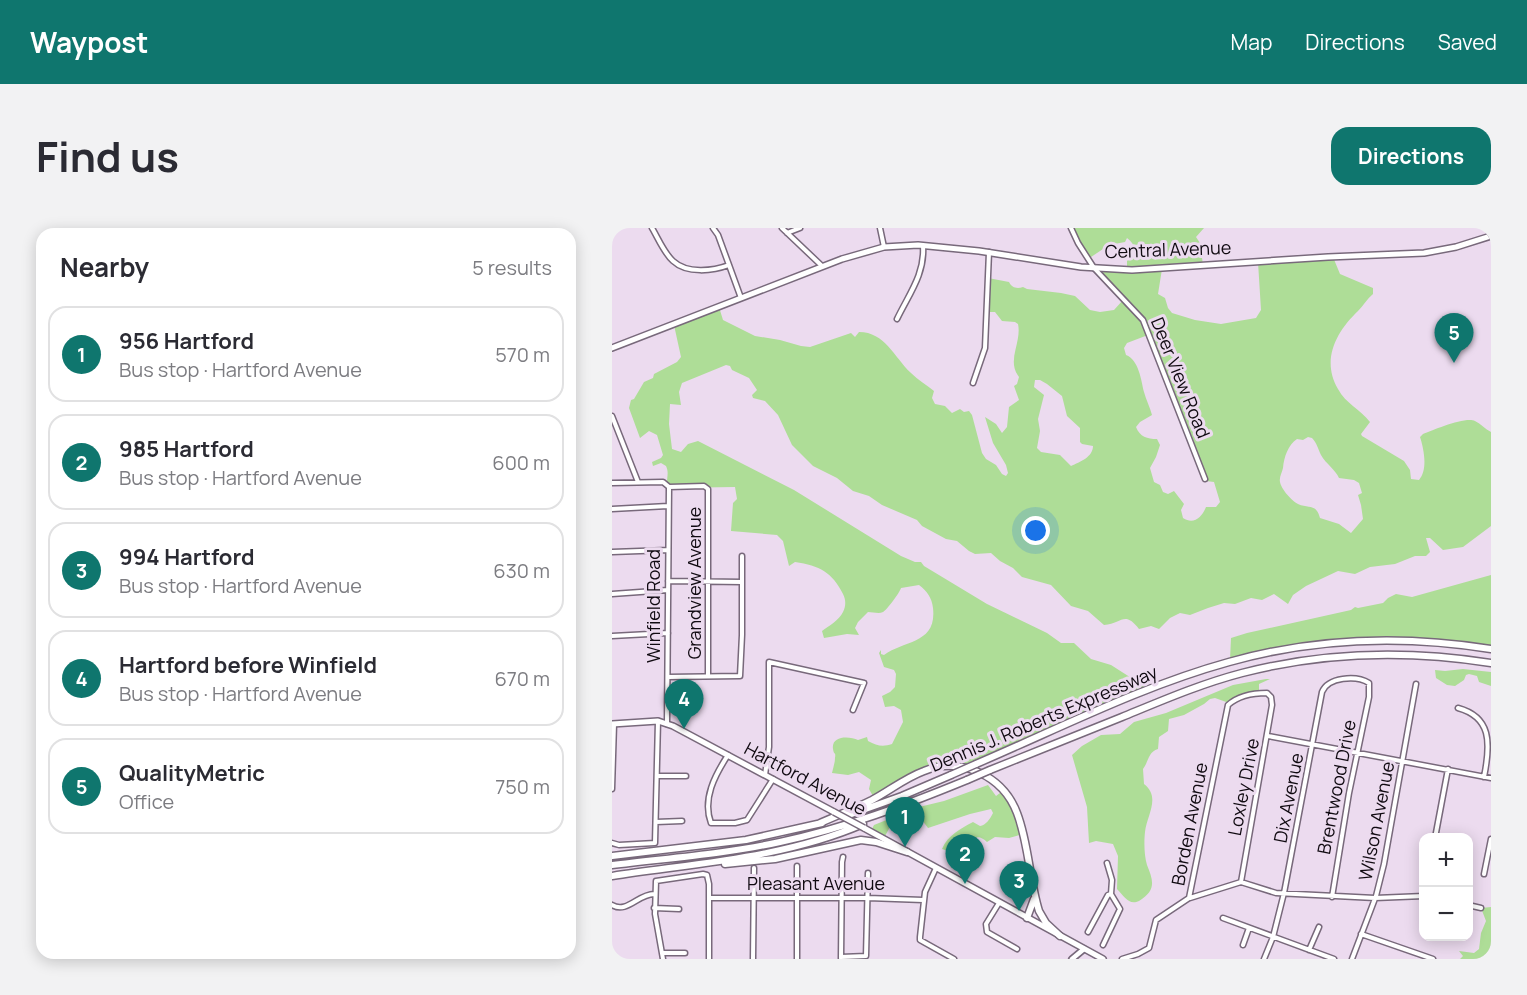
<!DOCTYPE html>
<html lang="en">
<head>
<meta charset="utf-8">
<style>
  body { margin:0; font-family:Manrope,sans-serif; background:#f2f2f3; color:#2b2b33 }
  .controls { position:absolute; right:18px; bottom:18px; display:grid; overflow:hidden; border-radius:12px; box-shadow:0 3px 15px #0003 }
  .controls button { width:54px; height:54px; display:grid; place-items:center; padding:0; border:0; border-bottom:2px solid #e1e1e2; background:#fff; color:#2b2b33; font:30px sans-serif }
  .you { position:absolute; left:424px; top:303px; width:21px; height:21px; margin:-15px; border:4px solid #fff; border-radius:50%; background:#1a73e8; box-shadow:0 0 0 9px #1a73e833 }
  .badge { display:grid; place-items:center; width:39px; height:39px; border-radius:50%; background:#0f766e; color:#fff; font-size:20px; font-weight:700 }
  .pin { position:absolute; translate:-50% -50px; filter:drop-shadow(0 2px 3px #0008) }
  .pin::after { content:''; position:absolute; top:32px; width:21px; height:18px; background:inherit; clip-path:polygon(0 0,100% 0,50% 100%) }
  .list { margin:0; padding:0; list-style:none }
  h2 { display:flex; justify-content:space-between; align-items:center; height:78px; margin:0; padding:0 24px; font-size:26px }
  h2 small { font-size:20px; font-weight:400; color:#7c7c81 }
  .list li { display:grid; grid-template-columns:39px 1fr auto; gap:18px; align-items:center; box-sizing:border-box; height:96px; margin:0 12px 12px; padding:0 12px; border:2px solid #e1e1e2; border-radius:18px }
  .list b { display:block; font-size:22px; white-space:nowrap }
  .list p { margin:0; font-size:20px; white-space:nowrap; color:#7c7c81 }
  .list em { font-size:20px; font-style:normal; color:#7c7c81 }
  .map { position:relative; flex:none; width:879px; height:731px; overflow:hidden; border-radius:18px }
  header { display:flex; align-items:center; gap:36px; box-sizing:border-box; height:84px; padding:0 30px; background:#0f766e; color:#fff }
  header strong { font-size:28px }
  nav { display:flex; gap:33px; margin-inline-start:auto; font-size:21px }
  .intro { display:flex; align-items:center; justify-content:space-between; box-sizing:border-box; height:144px; padding:0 36px }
  h1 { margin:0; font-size:42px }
  .button { padding:15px 27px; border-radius:18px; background:#0f766e; color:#fff; font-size:21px; font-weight:700 }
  main { display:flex; gap:36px; padding:0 36px }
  aside { flex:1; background:#fff; border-radius:18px; box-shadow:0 3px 15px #0003 }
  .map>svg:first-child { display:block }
</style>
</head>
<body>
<header>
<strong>Waypost</strong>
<nav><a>Map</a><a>Directions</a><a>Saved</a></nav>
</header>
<div class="intro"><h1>Find us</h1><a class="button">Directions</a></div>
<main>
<aside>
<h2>Nearby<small>5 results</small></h2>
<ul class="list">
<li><span class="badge">1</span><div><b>956 Hartford</b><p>Bus stop · Hartford Avenue</p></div><em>570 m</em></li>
<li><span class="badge">2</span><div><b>985 Hartford</b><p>Bus stop · Hartford Avenue</p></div><em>600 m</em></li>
<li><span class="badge">3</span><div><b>994 Hartford</b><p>Bus stop · Hartford Avenue</p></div><em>630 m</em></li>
<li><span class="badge">4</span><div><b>Hartford before Winfield</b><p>Bus stop · Hartford Avenue</p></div><em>670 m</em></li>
<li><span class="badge">5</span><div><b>QualityMetric</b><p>Office</p></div><em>750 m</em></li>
</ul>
</aside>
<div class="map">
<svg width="879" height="731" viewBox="0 0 879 731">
  <rect width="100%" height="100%" fill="#ecdbef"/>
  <!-- green -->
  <path fill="#aedd97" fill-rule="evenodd" d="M459,0H592L584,9L588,15L591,37L550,41L546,66L553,70L556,80L560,85L583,92L609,96L644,90L649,82L646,34L721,29L728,46L761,60V66C755,71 751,78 746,83C724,104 709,132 726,161C734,176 748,181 758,194L749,206L750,208L792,233L798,242L799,251L807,252C816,242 812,221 808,209L811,206C821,202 854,188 863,193C869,196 873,201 879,204V298L851,319L831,322L818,310H814L818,324L814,328H803L783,336L758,339L743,346L726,343L694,358L681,367L676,376L662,366L650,372L639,370L623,376L612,375L596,380L578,387L568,385L558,390L547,401L539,398L527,401C512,382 510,396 492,397L476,383L459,378L439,357L410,349L401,340L388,333L379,325L363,326L357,323L345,313L334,311L310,298L305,292L270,277L257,268L241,263L225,250L201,238L180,217L166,187L153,173L141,170L140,167L145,162L137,150L120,142L118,138L114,137L70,155L67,164L69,177L58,176L57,196L60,221L69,224L76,216L86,213L182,262L289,328L303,334H309L312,338L375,376L435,405L449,415H462L479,431L499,437L535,460L356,538L328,537L262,570L257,561L259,552L247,544L236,547L220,545C221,540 223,535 223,530C224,523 222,528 221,521C219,507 238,508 246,512L255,509L256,513C265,518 271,519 280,516L291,494L289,482L282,478L273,479L270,468L278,464L283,459L284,446L282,442L272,439L267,425L269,422V426L272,427C293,412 325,416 321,380C320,370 315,363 307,357L289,360C288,364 275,382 271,384C267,386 261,384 256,384L246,394L243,400L247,407L235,406L212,410L210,403C217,398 227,392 231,384C234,378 234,372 231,366C220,344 208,338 183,334L177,338L171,313L165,307L119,303L121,275L125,271L123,259L56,260C53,253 58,246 54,238L49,235L41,238L40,234L49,230L51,227L45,207L37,203L28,210L17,180L19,172L22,171L32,154L41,150L42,146L65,134L69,129L62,97L107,79L111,92L143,108L168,112L189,118L198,119L239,105L243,109L247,104C273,104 282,129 299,145C306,152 315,157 322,163L320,170L323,176L333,178L340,185L348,181L352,184L357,183L360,187L370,225L374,231L384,237L390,246L394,248L396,245L394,237L381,215L373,189L384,196L390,205L395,199L397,179L407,172L402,158L405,156L407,149C394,132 410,115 406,96L403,94L390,93L383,84H375L376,50L397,54C400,60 405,61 411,59L415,61L449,65L463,68L478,82L488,84L502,82L511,72L483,41L515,42V33C524,26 525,17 515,10L513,14L497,17L476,31ZM536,107L592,249L594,253L602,254L608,274L604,279H594C590,289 582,297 571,290L569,282L572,276L562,263L556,266L551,264L548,257L542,254L538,240L544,229L548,217L545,211C535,211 528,209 524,199L528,194L540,187C538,179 534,172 532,164C529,152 527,132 514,127L512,120L515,115ZM423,152H428L435,156L450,168L455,188L468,200V214L470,216L481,218C481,229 468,234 459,238L448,227L429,224L425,220L428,203L426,191L432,167L422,159ZM696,209L700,210C705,215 706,221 709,227C714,236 723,241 727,250L742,252L747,255L750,265L746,267L749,277L751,291L739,305L727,296L708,290C704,275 697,281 686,276C680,273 669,261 668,254C667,249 670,245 671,240C672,229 676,217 685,211L691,212Z
    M879,347V418L759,412L618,432L619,410L635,405L739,382L743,379L746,380L771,375L776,370L784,366L800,369Z
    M851,441L879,444V458L867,454L865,448L857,446L854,447L852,452L843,458L835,457L824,450L823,442L833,443Z
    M654,451H658L647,456V466L628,470L617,475L603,470L598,471L592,476L572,487L557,491L556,503L547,509L546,521C536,524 537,533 531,541L532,556C549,569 535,587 533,604C532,613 532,627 535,637C541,652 545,662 527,673C517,678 512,668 505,661L506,628L501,616L484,613L477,615L475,579L460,527L470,518L489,507L508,506L522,494L554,485L621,457Z
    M376,557L384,568L392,562L398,569L411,606L397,610L383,609L375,614C368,608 365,608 357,613L355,621L349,627L330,621C336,607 348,601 361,594L368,598C374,597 378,591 381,585L379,581L358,586L316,600L310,592L303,591L298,594L295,602H284L279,597L272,610L259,603L262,597L307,579L332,573Z
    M879,679V731H848L851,728L847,723L862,725L867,721L869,705L874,693L869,680Z"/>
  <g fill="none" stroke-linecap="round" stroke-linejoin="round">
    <defs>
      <path id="minor" d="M40,0C46,10 52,25 61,33C75,46 101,43 117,37L106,7L101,0
        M170,0L210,38
        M268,0L272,19
        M459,0L466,15L482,40L531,92L593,251
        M175,5L188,0
        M117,37L129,70
        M285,91C297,66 313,46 311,18
        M361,155L373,120L377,24
        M0,188L26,254
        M0,255L51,254L57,259
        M57,259L92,258L96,261V448
        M0,281L56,278
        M0,324L56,322
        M56,353L130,354
        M0,366L56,362
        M0,408L56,405
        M56,449L128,448L130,407V328
        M846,480C879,489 879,514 872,549
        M55,496L57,259
        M656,508L879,550
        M116,527C103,547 90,571 99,595H123L135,592L161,551
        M153,547L157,519V434L252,455L241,482
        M45,548H74
        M0,561L2,496
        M44,594L70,593
        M823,610L836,541
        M0,615L7,617L43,615L46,493
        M324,640L313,664L308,709V712L342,731
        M872,646L879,611
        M97,670H256L311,672
        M578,670L629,654L664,665L763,670L812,668
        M387,675L374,696L375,704L405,721
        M0,677C15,686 26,666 42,666
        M856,677L869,680
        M42,680L67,681
        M611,690L722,731
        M476,704L496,667L499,666
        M749,706L821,731
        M491,717L508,681L499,666L500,652L495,635
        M631,717L637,700
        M697,722L707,699
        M50,725H73
        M229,729L254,728L256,645
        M229,730L230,634L231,629
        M51,731L43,686L44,653L91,646L95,647L97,656V731
        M141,731L142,640
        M185,731V638
        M510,731L526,726L537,720L544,692L577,670L616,477C626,468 641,465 655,465L659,469L660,477L629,654
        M652,731L661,709L672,665L710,464C716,449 744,447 757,455V469L737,565L720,669
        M740,731L764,668L772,636L804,456"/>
      <path id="tertiary" d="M460,731L472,721"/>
      <path id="secondary" d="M0,120L230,31L272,19L306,17L367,23L469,39L520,42L716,29L812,25L844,19L879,8
        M0,496L46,493L61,498L222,584
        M252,600L491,731"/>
      <path id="motorway" d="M364,536C448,500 530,458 617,434C702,410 792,407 879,421
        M378,542C422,524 466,507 510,489C549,473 588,456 630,445C711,424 796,422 879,435
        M234,588L290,568L339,547
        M206,596C224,588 242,581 260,572C277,563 293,550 312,543C349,528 391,548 405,585C417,616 417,651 427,683L434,695L448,708
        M0,628L134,612L210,595
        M113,636L163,631L249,612L264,614L295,624
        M0,637C56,630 113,626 168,614C233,600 294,577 355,552
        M0,648C85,635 172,630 251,596
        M415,690L422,671"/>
    </defs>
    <!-- minor casing -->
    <use href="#minor" stroke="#78697b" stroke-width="7"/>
    <!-- tertiary casing -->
    <use href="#tertiary" stroke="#78697b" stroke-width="8"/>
    <!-- secondary casing -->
    <use href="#secondary" stroke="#78697b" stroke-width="8"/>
    <!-- motorway casing -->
    <use href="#motorway" stroke="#78697b" stroke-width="9"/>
    <!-- minor -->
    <use href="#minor" stroke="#fff" stroke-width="4"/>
    <!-- tertiary -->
    <use href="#tertiary" stroke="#fff" stroke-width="4.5"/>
    <!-- secondary -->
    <use href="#secondary" stroke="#fff" stroke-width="5"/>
    <!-- motorway -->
    <use href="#motorway" stroke="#fff" stroke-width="6"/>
    <defs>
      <path id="secondary-bridge" d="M222,584L252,600"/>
      <path id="motorway-bridge" d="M339,547L364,536
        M355,552L378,542"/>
    </defs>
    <!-- secondary-bridge casing -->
    <use href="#secondary-bridge" stroke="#78697b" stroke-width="8" stroke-linecap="butt"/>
    <!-- motorway-bridge casing -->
    <use href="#motorway-bridge" stroke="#78697b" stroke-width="9" stroke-linecap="butt"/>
    <!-- secondary-bridge -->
    <use href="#secondary-bridge" stroke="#fff" stroke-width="5"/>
    <!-- motorway-bridge -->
    <use href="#motorway-bridge" stroke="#fff" stroke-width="6"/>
  </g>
  <g text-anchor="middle" stroke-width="6" stroke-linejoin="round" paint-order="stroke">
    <!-- street labels -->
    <g font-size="18" fill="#100a11" stroke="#ecdbef">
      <text transform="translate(556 22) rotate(-2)" y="6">Central Avenue</text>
      <text transform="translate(568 150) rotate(68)" y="6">Deer View Road</text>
      <text transform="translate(83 355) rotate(-90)" y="6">Grandview Avenue</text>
      <text transform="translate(42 378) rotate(-90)" y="6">Winfield Road</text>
      <text transform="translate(432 491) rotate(-23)" y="6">Dennis J. Roberts Expressway</text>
      <text transform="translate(193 551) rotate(28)" y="6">Hartford Avenue</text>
      <text transform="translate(632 559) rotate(-79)" y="6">Loxley Drive</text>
      <text transform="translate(725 559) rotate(-79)" y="6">Brentwood Drive</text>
      <text transform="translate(677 570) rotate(-79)" y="6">Dix Avenue</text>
      <text transform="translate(765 593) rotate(-79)" y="6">Wilson Avenue</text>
      <text transform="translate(578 596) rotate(-79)" y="6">Borden Avenue</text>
      <text x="204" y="662">Pleasant Avenue</text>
    </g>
  </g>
</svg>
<div class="controls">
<button>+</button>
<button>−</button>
</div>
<div class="you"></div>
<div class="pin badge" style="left:293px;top:619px">1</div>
<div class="pin badge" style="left:353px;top:656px">2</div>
<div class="pin badge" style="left:407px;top:683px">3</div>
<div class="pin badge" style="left:72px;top:501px">4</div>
<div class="pin badge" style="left:842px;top:135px">5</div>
</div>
</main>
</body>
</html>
